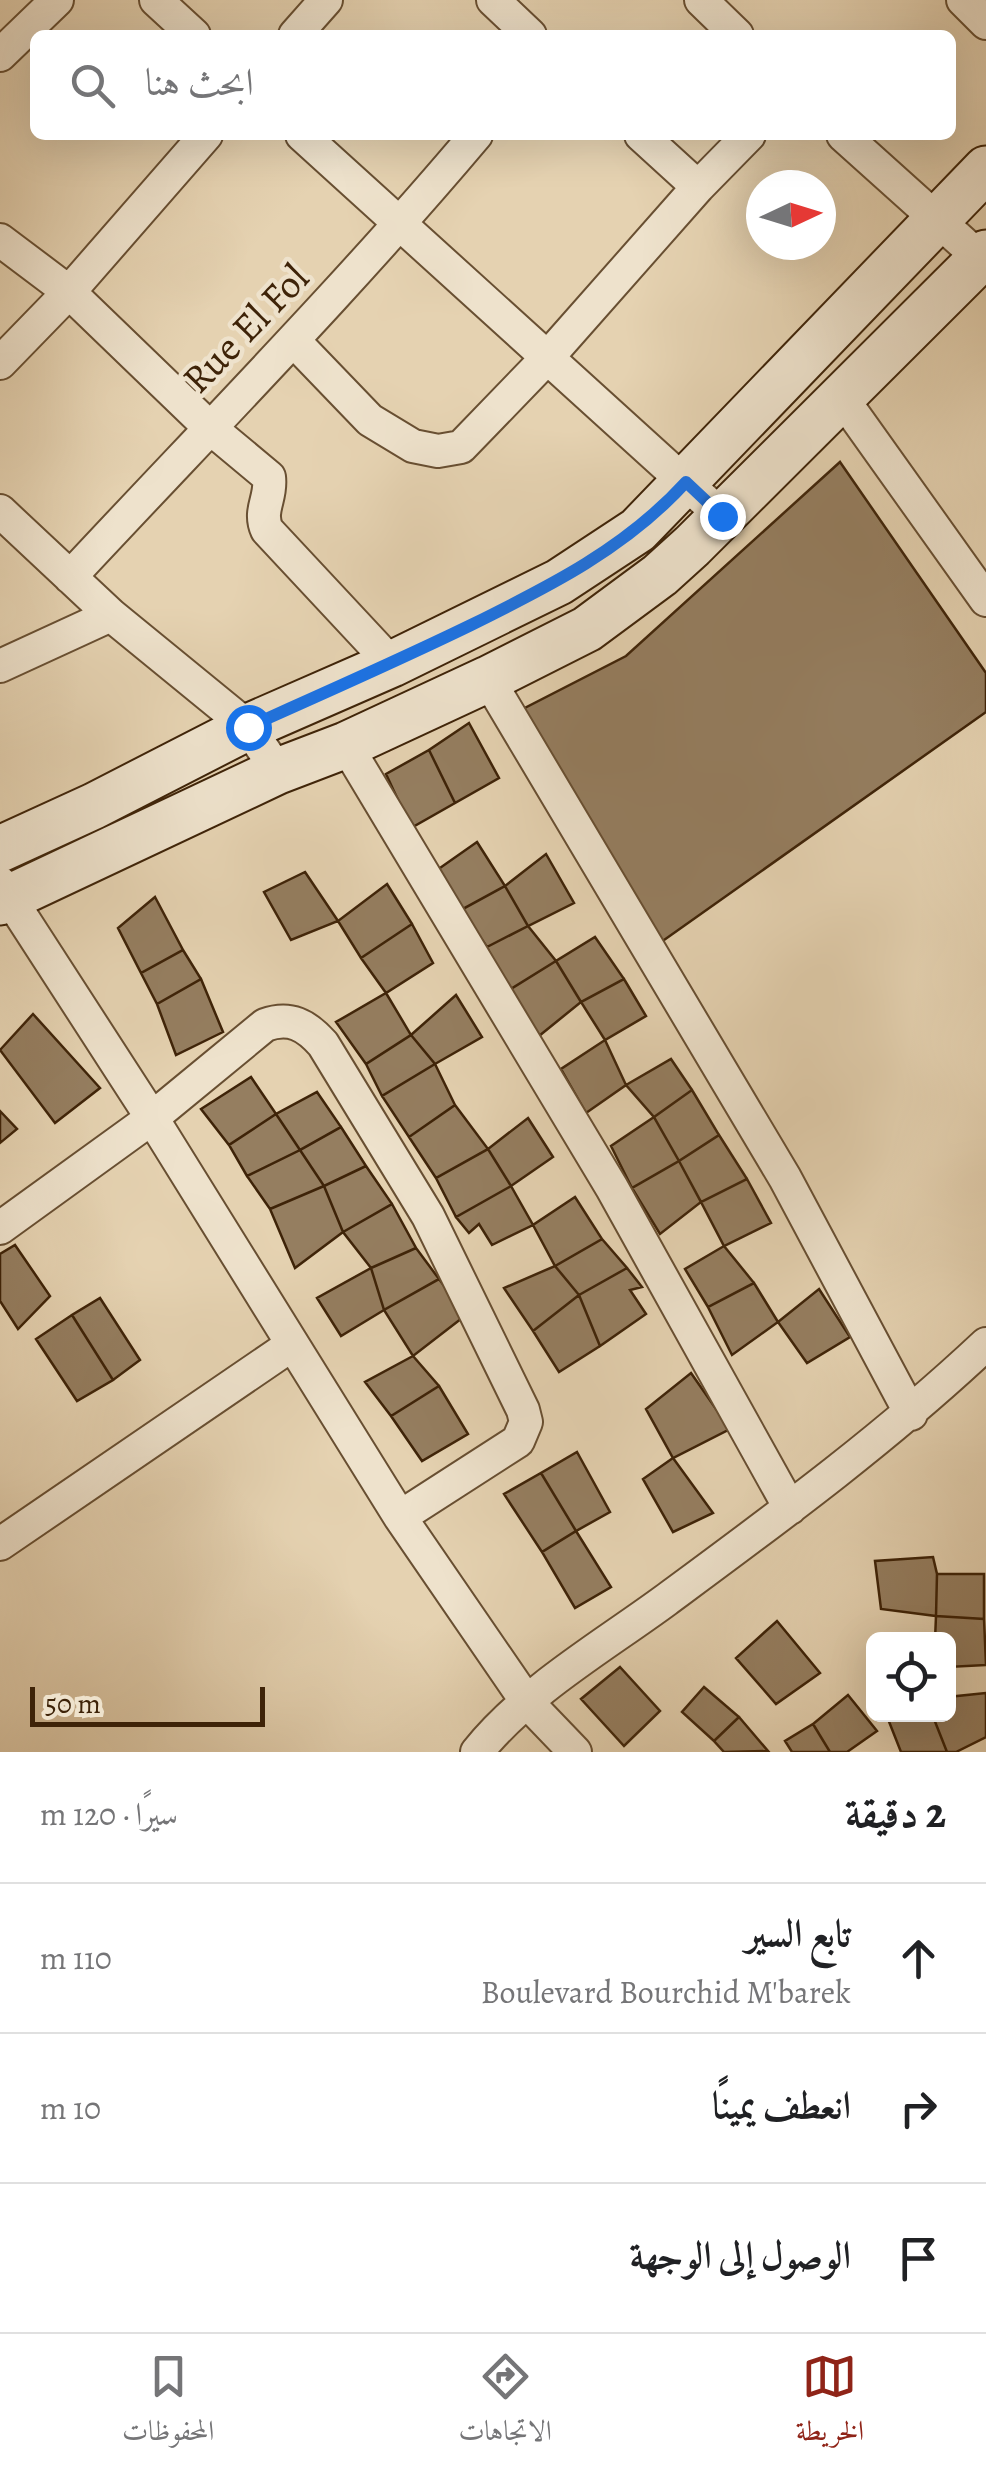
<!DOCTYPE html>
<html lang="ar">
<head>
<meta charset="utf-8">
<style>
  body { margin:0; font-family:Alegreya,Amiri,serif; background:#f2f2f2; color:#202124; direction:rtl }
  .controls { position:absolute; right:30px; bottom:30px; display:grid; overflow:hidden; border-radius:15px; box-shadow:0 10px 40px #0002 }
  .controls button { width:90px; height:90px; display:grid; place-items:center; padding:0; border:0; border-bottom:2px solid #e0e0e0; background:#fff; color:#202124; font:50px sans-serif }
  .compass { position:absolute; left:746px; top:170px; width:90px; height:90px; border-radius:50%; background:#fff; box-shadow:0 10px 40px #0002; rotate:86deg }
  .scale { position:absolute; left:30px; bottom:25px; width:235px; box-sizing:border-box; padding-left:10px; border:5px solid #3e2308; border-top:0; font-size:28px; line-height:35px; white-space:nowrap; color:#3e2308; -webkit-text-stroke:8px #eee2cc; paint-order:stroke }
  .stop { position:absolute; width:30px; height:30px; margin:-22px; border:8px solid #1a73e8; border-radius:50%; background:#fff }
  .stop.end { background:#1a73e8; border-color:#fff; box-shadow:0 2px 10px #0008 }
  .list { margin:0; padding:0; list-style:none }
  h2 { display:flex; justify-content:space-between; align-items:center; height:130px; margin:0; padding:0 40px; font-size:42px }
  h2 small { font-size:32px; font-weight:400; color:#757577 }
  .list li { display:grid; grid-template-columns:65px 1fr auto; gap:30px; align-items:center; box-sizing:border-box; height:150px; padding:0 40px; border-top:2px solid #e0e0e0 }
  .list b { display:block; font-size:38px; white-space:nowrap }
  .list p { margin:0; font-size:32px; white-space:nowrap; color:#757577 }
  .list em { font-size:32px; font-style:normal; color:#757577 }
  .icon { flex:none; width:55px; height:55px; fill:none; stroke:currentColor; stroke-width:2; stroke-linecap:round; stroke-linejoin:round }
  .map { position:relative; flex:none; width:986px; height:1752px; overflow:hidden; direction:ltr }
  .search { position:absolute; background:#fff; box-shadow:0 10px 40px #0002; left:30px; right:30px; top:30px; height:110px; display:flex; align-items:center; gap:25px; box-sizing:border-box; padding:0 35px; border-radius:15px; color:#757577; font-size:38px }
  .sheet { height:580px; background:#fff }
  nav { display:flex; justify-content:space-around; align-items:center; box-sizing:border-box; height:140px; border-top:2px solid #e0e0e0; background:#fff; font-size:28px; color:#757577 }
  nav a { display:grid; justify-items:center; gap:5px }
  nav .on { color:#8f2418 }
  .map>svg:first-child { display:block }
</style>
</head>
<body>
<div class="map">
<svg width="986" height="1752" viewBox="0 0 986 1752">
  <rect width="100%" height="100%" fill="#e5d2b1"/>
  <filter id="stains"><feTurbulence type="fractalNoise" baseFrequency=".002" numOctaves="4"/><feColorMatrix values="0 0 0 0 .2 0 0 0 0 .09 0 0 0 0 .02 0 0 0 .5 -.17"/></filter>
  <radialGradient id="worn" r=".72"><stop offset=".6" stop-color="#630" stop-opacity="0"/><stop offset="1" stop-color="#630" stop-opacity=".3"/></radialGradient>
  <!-- building -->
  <path fill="#957e60" stroke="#3e2308" stroke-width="2.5" d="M840,462L986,673V712L657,945L517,712L626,656Z
    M469,723L499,778L455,803L429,750Z
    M429,750L455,803L411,828L386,774Z
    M477,842L505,886L461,910L437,870Z
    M546,854L574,903L528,926L505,886Z
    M305,872L338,921L291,940L264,892Z
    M387,884L412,924L361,958L338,921Z
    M505,886L528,926L487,947L461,910Z
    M155,897L183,950L141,973L118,928Z
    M412,924L433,963L386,993L361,958Z
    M528,926L556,961L506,992L487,947Z
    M595,937L624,979L581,1002L556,961Z
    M183,950L201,979L157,1004L141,973Z
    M556,961L581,1002L534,1040L506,992Z
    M201,979L223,1032L176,1055L157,1004Z
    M624,979L646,1016L605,1040L581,1002Z
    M386,993L411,1035L366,1064L336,1022Z
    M456,995L482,1037L435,1064L411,1035Z
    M33,1014L100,1088L55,1123L0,1050Z
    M411,1035L435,1064L382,1096L366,1064Z
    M605,1040L626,1085L586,1113L561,1069Z
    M671,1059L692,1090L654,1117L626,1085Z
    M435,1064L455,1105L409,1137L382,1096Z
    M251,1077L276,1114L229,1145L201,1109Z
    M692,1090L719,1135L679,1161L654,1117Z
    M317,1092L341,1127L300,1150L276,1114Z
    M455,1105L488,1149L436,1178L409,1137Z
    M0,1111L17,1129L0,1143Z
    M276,1114L300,1150L247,1176L229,1145Z
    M654,1117L679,1161L632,1188L611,1146Z
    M528,1118L553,1157L511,1186L488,1149Z
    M341,1127L366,1166L324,1186L300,1150Z
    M719,1135L747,1179L701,1202L679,1161Z
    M488,1149L511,1186L456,1217L436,1178Z
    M300,1150L324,1186L270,1209L247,1176Z
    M679,1161L701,1202L660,1234L632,1188Z
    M366,1166L392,1204L343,1232L324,1186Z
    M747,1179L771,1223L724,1246L701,1202Z
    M324,1186L343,1232L295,1268L270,1209Z
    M511,1186L533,1225L492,1245L479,1224L469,1233L456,1217Z
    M575,1197L602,1239L555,1266L533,1225Z
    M392,1204L416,1248L371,1268L343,1232Z
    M602,1239L627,1268L579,1295L555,1266Z
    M15,1245L50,1296L18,1329L0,1301V1254Z
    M724,1246L754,1283L708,1307L685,1269Z
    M416,1248L439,1279L384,1310L371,1268Z
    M555,1266L579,1295L533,1331L504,1288Z
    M371,1268L384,1310L341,1336L317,1298Z
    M627,1268L642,1287L630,1290L646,1314L600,1346L579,1295Z
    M439,1279L466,1315L413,1356L384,1310Z
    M754,1283L778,1322L732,1355L708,1307Z
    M819,1289L850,1337L807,1363L778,1322Z
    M579,1295L600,1346L559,1372L533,1331Z
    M100,1298L140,1360L113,1380L72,1315Z
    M72,1315L113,1380L77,1401L36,1339Z
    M413,1356L439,1386L391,1416L365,1382Z
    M691,1373L730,1429L673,1458L646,1409Z
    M439,1386L468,1434L422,1461L391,1416Z
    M577,1452L610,1512L576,1531L541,1473Z
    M673,1458L713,1513L673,1532L643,1479Z
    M541,1473L576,1531L542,1552L504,1494Z
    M576,1531L611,1587L575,1608L542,1552Z
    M933,1557L937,1574L936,1616L881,1609L875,1561Z
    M937,1574H984V1619L936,1616Z
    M936,1616L984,1619L986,1665L948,1667V1640H935Z
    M777,1621L820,1673L776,1704L736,1658Z
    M620,1667L660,1711L624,1746L581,1699Z
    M704,1687L739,1717L714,1741L682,1712Z
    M986,1693V1737L956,1752H947L932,1714H948V1697Z
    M848,1695L877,1731L847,1752H830L813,1724Z
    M886,1714H932L947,1752H901Z
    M739,1717L768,1751L724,1752L714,1741Z
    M813,1724L830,1752H792L785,1741Z"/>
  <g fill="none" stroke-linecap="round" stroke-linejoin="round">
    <defs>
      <path id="minor" d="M156,0L194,35
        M493,0L530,35
        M701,0L737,35
        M963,0L986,23
        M295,35L326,0
        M0,55L57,0
        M302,135L722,516
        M641,135L698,187
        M843,135L981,259
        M0,240L69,292L209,427L269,477C272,498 258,510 267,530L392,664
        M294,341L370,420L413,446L438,451L461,447L547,358L698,187L749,135
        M0,363L69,292L206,135
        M842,398L986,600
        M0,511L111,615L248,727L278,771
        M70,577C207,430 347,288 476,135
        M0,666L111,615
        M488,679L785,1178L911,1414
        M346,745L612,1188L790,1508
        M0,883L152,1118L400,1517L527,1702L575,1752
        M0,1228L152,1118L265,1025C290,1016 306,1025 323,1044L428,1216L523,1410L526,1422L518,1441L400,1517
        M0,1544L290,1346
        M477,1752C527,1690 602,1647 666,1600C777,1518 885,1439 986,1344"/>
      <path id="secondary" d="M0,849L94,806L248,727L392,664L559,582L638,530L986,169
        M0,902L278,771L346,745L488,679L587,629L660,575L692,546L986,253"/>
    </defs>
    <!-- minor casing -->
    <use href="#minor" stroke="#684f32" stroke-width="36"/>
    <!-- secondary casing -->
    <use href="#secondary" stroke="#3e2308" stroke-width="49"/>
    <!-- minor -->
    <use href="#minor" stroke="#eee2cc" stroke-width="32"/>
    <!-- secondary -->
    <use href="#secondary" stroke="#eee2cc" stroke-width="45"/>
  </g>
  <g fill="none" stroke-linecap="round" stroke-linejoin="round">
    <!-- route -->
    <path stroke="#1a73e8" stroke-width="12" d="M248,727C322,694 397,661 471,625C550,586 626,548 686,482L722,516"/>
  </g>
  <g text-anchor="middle" stroke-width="9" stroke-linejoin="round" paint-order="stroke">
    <!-- street labels -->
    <g font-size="40" fill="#3e2308" stroke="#eee2cc">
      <text transform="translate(245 328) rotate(-46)" y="14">Rue El Fol</text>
    </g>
  </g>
  <rect width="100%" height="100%" filter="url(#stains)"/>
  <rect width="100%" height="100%" fill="url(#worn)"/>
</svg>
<div class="controls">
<button><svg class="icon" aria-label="locate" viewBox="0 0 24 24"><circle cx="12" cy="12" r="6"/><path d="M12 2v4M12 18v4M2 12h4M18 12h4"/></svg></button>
</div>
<svg class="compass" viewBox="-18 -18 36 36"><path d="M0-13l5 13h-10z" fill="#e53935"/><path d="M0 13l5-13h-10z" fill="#757577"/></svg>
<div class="scale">50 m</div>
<div class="stop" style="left:248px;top:727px"></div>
<div class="stop end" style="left:722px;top:516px"></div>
<div class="search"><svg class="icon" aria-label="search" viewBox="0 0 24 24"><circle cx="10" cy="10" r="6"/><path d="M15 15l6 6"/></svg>ابحث هنا</div>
</div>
<section class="sheet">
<h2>2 دقيقة<small>سيرًا · 120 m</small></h2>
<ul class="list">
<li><svg class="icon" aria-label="ahead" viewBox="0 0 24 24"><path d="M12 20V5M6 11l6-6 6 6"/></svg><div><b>تابع السير</b><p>Boulevard Bourchid M'barek</p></div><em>110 m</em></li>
<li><svg class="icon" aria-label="right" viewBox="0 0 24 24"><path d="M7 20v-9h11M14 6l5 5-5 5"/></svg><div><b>انعطف يمينًا</b></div><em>10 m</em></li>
<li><svg class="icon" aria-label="arrive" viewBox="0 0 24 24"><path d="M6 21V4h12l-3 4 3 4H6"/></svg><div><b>الوصول إلى الوجهة</b></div></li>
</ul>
</section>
<nav>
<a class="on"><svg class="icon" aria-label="map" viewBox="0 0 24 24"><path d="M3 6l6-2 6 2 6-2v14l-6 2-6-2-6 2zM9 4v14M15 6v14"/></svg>الخريطة</a>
<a><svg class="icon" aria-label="directions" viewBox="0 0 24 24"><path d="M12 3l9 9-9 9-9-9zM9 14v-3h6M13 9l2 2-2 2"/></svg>الاتجاهات</a>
<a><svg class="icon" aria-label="saved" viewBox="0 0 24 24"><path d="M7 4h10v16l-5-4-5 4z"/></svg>المحفوظات</a>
</nav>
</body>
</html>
